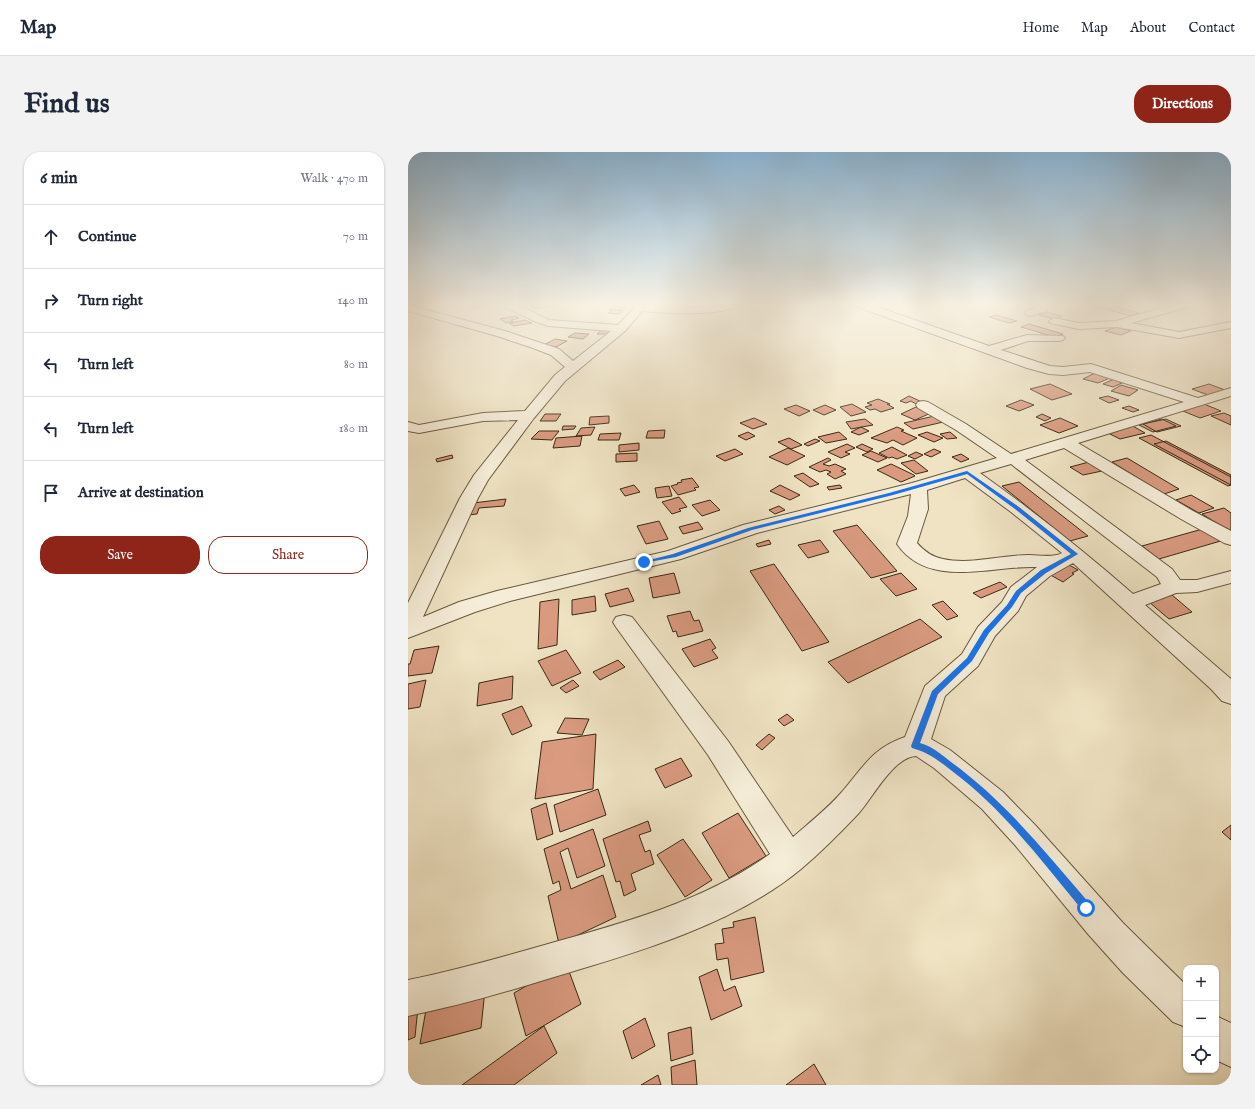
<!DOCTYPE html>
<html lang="en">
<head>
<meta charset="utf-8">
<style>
  body { margin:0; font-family:"IM FELL English",serif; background:#f2f2f3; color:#1f2937 }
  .controls { position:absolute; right:12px; bottom:12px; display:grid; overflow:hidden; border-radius:8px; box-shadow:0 1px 3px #0004 }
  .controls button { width:36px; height:36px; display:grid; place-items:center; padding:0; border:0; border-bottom:1px solid #e0e1e3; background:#fff; color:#1f2937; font:20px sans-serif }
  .stop { position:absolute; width:12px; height:12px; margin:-9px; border:3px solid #1a73e8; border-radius:50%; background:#fff }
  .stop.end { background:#1a73e8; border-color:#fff; box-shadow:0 1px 4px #0008 }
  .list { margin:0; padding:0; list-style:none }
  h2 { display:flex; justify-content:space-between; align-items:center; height:52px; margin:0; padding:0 16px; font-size:17px }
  h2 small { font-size:13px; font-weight:400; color:#747a83 }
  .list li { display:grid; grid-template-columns:26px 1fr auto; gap:12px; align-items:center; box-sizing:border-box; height:64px; padding:0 16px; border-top:1px solid #e0e1e3 }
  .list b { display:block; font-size:15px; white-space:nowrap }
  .list em { font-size:13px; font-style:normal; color:#747a83 }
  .actions { display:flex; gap:8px; padding:12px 16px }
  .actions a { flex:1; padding:9px 0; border:1px solid #8f2418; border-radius:16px; text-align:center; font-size:14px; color:#8f2418 }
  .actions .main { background:#8f2418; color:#fff }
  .icon { flex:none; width:22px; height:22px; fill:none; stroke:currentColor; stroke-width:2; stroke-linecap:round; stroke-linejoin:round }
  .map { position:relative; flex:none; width:823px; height:933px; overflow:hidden; border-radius:16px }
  header { display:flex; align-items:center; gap:24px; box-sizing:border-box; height:56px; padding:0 20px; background:#fff; border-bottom:1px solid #e0e1e3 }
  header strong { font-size:19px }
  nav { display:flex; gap:22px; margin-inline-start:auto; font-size:14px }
  .intro { display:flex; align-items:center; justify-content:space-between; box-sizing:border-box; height:96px; padding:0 24px }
  h1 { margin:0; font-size:28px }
  .button { padding:10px 18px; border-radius:16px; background:#8f2418; color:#fff; font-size:14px; font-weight:700 }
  main { display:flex; gap:24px; padding:0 24px }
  aside { flex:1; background:#fff; border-radius:16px; box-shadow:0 1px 3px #0004 }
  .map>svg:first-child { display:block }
</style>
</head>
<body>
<header>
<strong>Map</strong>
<nav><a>Home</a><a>Map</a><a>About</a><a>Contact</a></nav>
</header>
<div class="intro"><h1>Find us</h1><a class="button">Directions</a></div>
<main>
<aside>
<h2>6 min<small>Walk · 470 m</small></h2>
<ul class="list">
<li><svg class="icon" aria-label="ahead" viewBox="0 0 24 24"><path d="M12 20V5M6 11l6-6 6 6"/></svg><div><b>Continue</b></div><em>70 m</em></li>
<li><svg class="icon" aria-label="right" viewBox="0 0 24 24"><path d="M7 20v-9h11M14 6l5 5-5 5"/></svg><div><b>Turn right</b></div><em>140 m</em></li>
<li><svg class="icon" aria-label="left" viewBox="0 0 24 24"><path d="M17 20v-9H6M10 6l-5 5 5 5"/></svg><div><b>Turn left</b></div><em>80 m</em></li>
<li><svg class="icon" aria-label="left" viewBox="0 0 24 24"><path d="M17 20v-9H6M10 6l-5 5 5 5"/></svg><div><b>Turn left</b></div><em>180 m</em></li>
<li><svg class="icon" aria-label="arrive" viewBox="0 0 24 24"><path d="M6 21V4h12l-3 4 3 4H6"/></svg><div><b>Arrive at destination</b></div></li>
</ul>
<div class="actions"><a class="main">Save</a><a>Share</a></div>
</aside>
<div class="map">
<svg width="823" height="933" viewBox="0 0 823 933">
  <rect width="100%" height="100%" fill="#efe3c3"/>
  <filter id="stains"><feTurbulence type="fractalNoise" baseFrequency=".005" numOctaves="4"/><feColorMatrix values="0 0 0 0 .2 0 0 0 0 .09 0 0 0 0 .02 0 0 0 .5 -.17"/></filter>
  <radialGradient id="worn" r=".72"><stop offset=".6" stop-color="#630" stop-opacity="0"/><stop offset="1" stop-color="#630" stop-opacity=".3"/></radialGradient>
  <!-- building -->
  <path fill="#d99a80" stroke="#3b2912" d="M64,152H81L65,156L60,153Z
    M135,152H144L147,154L127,157L123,155Z
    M681,152H699L731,161L722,164Z
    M206,154L218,155L213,158H201Z
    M204,158L215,159L211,162L200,161Z
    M639,160L654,164L646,167L631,163Z
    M588,163L609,169L601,171L581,165Z
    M107,164L111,166L103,168L105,169L98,171L92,167Z
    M117,168L124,171L106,174L101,171Z
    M621,172L655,182L647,185L613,175Z
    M708,175L723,179L713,183L697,179Z
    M194,178H205L200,182H189Z
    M167,181L181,182L175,187L160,185Z
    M147,187L159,189L148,195L136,193Z
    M687,221L702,226L690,231L675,227Z
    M706,227L716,230L705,235L695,232Z
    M642,232L664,242L644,248L622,237Z
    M801,232L817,238L800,243L784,237Z
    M713,233L730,238L721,244L703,239Z
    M501,244L514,250L508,252L503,249L498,251L492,249Z
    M700,244L711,248L701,251L691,246Z
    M470,247L482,252H479L486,256L473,260L467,257L462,258L457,255L464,253L459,251Z
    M613,248L626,253L611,259L598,254Z
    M444,252L458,260L443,264L432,255Z
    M796,252L813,259L792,266L775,259Z
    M388,253L402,259L391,264L376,257Z
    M417,253L428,258L416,263L405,258Z
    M721,254L731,258L725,260L714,256Z
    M508,255L523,261L507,268L493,262Z
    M816,261L823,264V273L803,264Z
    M137,262H153L148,269H132Z
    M535,262L544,268L505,277L496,271Z
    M634,262L643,266L637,269L628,265Z
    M201,264V271L181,273L182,265Z
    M346,266L359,272L345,277L332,271Z
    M652,266L670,274L651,281L632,273Z
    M457,267L465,273L443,277L438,270Z
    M754,267L768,274L745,280L731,273Z
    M758,267L773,274L749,280L735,272Z
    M723,273L737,281L712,287L698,280Z
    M155,274H168L166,277L154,278Z
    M187,275L183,283L168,284L173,276Z
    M453,275L461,279L451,283L443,280Z
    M489,275L496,278L493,279L509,286L495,293L485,288L479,291L463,286Z
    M257,278L256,286H238L240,279Z
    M131,279H151L144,288L123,287Z
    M340,280L347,284L338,288L330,284Z
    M431,280L439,287L418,291L410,285Z
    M519,280L535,286L526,290L510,283Z
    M542,280L549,286L539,287L532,282Z
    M213,281L211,288H190L192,282Z
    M743,283L823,325V333L820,334L731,286Z
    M174,284L172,294L145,296L148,286Z
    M381,286L394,293L383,297L370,290Z
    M407,287L412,289L400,294L396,292Z
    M758,289L823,323V333L746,292Z
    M231,291V298L211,300V293Z
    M439,292L447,296L437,300L442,302L433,306L420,300Z
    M454,292L465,297L459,300L448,295Z
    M484,295L499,303L489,307L484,305L481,306L471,301Z
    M380,296L397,304L379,313L361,305Z
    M327,297L335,302L317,309L308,304Z
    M526,297L533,300L523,305L516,302Z
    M463,299L479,306L470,310L454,303Z
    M508,300L515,303L507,307L500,304Z
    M229,301V309L208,310V302Z
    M553,302L561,307L553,310L544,305Z
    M44,303L45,306L29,310L28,307Z
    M420,306L423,308L415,312L421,314L427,312L438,317L433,319L438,322L427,327L419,322L423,320L418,318L412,320L401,315Z
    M719,306L771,337L756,342L704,310Z
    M506,308L520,319L508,322L493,311Z
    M681,310L694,319L675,323L662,315Z
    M483,312L506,323L507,324L493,330L469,318Z
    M395,321L411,332L402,335L386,324Z
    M284,326L291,335L286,336L288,338L270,343L263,334L270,332L269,331L274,330L273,328Z
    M611,330L680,384L662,389L594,334Z
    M226,333L232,340L217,344L212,337Z
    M372,333L392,343L382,348L362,339Z
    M432,333L434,336L421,338L419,335Z
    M261,334L264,344L249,346L247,336Z
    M783,343L806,356L791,361L768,348Z
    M271,345L279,355L271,357L273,359L264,362L254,350Z
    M98,347L96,354L71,356L69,362L60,363L65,351Z
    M302,348L312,358L294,364L284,353Z
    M371,354L377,358L367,362L361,358Z
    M816,356L823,361V380L794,362Z
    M251,369L260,387L238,392L229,374Z
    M290,370L295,377L275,382L271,375Z
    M449,373L489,419L463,426L425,379Z
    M798,376L816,388L751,407L734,394Z
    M361,388L363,392L350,395L348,392Z
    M412,388L421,400L400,406L390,393Z
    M656,410L670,418L664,421L666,422L655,430L639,421Z
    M366,412L421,490L394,499L342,419Z
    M266,421L272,441L245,446L241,426Z
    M493,421L509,437L488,444L472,427Z
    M592,430L599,435L573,446L565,441Z
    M220,436L226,449L202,455L197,442Z
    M764,443L784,460L761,467L741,450Z
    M187,444L188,459L164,463V448Z
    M151,447L149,493L130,497L132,450Z
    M535,449L550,464L539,468L524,453Z
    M282,459L286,469L291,468L295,479L270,485L268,479L265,480L259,464Z
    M512,467L534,485L440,531L420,510Z
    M302,487L308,496L304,498L310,506L286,515L274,497Z
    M31,494L24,521L0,524V512H2L6,498Z
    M158,498L173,521L144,534L130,509Z
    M210,508L217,515L192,528L185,520Z
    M105,524L104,547L69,554L71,531Z
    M18,528L12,555L0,557V532Z
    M165,528L171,534L158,541L152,536Z
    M114,554L124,574L104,583L94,562Z
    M379,562L386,568L376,574L370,568Z
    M157,566L181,567L174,583L149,581Z
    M188,582L185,637L127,647L134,590Z
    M361,582L367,586L354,598L348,593Z
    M273,606L284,624L257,636L247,617Z
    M190,637L198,663L152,680L146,653Z
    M138,651L145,682L129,688L123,657Z
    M330,661L358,704L321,726L294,681Z
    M240,669L243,679L231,683L237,700L242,698L246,712L223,722L228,738L216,744L212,729L208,730L195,687Z
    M823,673V688L814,680Z
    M185,677L197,714L169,726L160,696L152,700L163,737L195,723L208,765L151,792L140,744L153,738L151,729L145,732L136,697Z
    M275,687L304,728L277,745L249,703Z
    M347,765L356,820L323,828L320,806L309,808L307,792L316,791L314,777L326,775L325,770Z
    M158,811L173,852L118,884L106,841Z
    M309,817L316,839L327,834L334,854L303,868L291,825Z
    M77,838L73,876L12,892L19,852Z
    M10,855L7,885L0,888V859Z
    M237,866L247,894L224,907L215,879Z
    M136,874L149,901L106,933H54Z
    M283,875L285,902L263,909L260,881Z
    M287,908L289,933H264L263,915Z
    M406,912L418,933H378Z
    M250,923L253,933H233Z"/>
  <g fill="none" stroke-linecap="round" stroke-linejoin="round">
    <defs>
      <path id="minor" d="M94,152H108L141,168L210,173L226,156L224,152L282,156L337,152L336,154C301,164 269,162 234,159L217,179L157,229L126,266L80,328L70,346L15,465L51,450L89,439L260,399L335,373L504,331L589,306L548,278L510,256L508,253L510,250L515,249L520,250L558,272L603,302L776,250L682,220L655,223L641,222L619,216L447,154L446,152H461L581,194L619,183L655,184L657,186L655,188L651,189H620L593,198L642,214L655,215L683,212L790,246L823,236V244L670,291L785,359L823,379V393L816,391L773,367L656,296L617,308L764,417L772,428H789L823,419V431L789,440L768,441L737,453L823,527V552L814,549L803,537L665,411L642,424L618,444L610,459L587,484L570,514L537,544L523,587L542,598L595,640L628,674L715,771L778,833V875L765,870L715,821L680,782L607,693L574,657L526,616L508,604C485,605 464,647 450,662C432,681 413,700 393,717C327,772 228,801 146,825C98,840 49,854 0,864V828C50,818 98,804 147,790C222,769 297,748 362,702L300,603L208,475L205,470L208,465L216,463L224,465L320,589L385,685C401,671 419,657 433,641C454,617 464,596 497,585L517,534L554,502L570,475L594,450L603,435L629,415C583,413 521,438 489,392L500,364L503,342L349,381L273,407L102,449L67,460L0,486V451L52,346L66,323L110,268L75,269L11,281L0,279V270L11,273L75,261L117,259L147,223L157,215L143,203L125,196L89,184L0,159V153L97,179L151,197L165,209L203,179L140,174L126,169L95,154ZM603,312L749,425L753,432L725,442C676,399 625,359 572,321ZM557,326L603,360L654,401C645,406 631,403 621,403C592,403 563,413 535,407C524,405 516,399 509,391L520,357L519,338Z
        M630,152H640L638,159L622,164L618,163L617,161L618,159L629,155Z
        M768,152H784L783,154L723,171L771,180L823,170V176L771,186L709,175L671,177L642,171L641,169L646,166L671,171L708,169Z
        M808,864L823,871V915L808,908Z"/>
    </defs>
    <!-- minor casing -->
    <use href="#minor" stroke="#68583e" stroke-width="2"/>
    <!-- minor -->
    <use href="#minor" fill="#f5edd8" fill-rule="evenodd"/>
  </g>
  <!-- sky -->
  <linearGradient id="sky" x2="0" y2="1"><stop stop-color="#8bb7d8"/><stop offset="0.54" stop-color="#f8f2e4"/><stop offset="1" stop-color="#f8f2e4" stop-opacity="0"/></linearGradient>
  <rect width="823" height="283" fill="url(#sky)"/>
  <!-- route -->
  <path fill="#1a73e8" d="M559,319L611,355L670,402L638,421L613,441L604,455L581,481L564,509L530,542L512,591C524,594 534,603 543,610C598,650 638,701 682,752L683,756L682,759L678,760L675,759C634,709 595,657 544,619C530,608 521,601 504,596L503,594L524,539L559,506L576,478L599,453L608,439L633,418L663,402L607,357L559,322L485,343L344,378L268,405L236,411L233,410L265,402L340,376L481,341Z"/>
  <rect width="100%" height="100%" filter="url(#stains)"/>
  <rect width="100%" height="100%" fill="url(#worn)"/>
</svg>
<div class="controls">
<button>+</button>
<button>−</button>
<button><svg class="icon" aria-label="locate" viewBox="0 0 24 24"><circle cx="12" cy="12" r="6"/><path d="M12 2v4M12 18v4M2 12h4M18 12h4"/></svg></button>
</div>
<div class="stop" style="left:678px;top:756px"></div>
<div class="stop end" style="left:236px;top:410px"></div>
</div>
</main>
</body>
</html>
